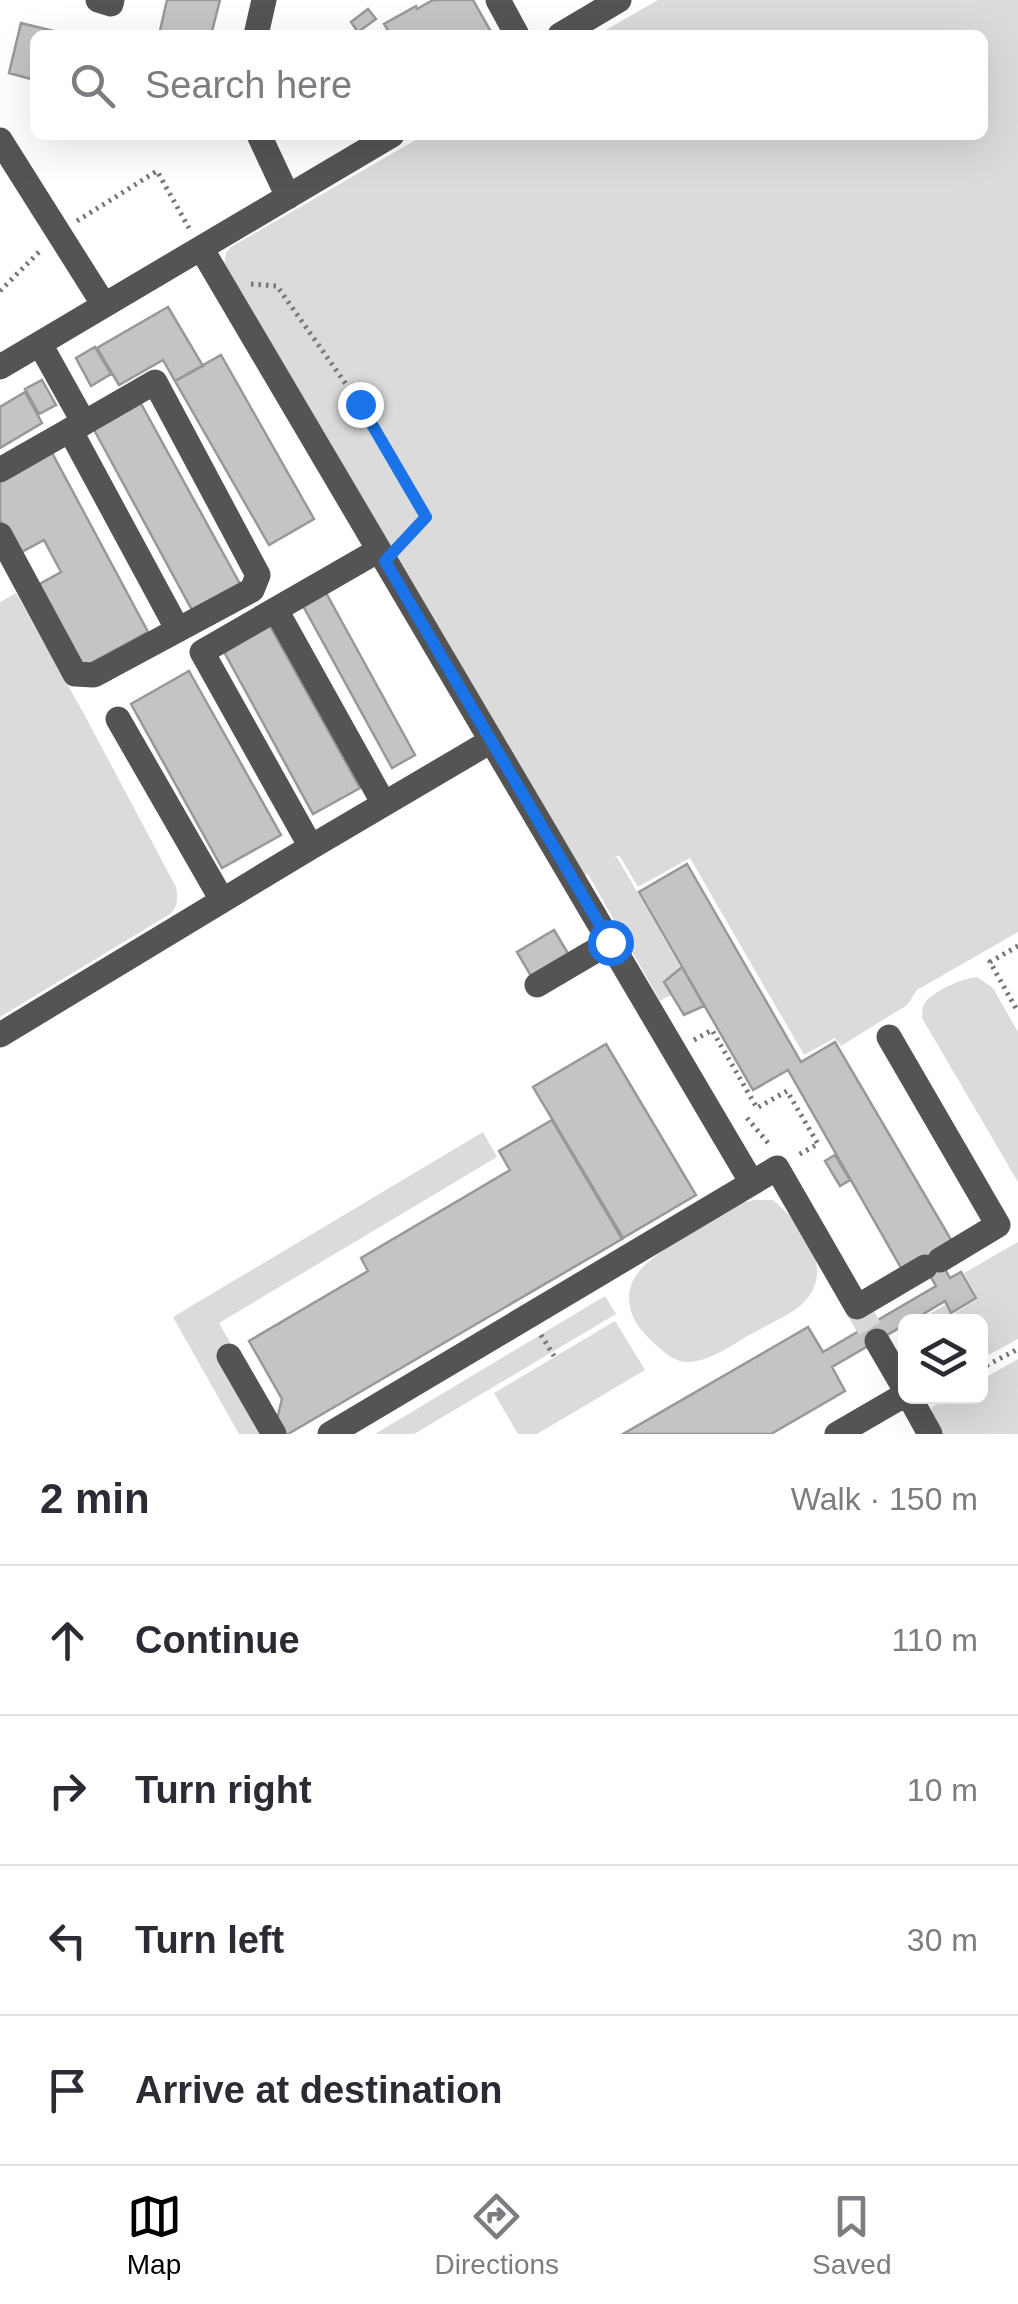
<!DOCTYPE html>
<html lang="en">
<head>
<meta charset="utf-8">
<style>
  body { margin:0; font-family:Arial,sans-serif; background:#f7f7f7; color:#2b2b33 }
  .controls { position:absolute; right:30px; bottom:30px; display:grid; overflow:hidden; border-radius:15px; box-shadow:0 10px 40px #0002 }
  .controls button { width:90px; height:90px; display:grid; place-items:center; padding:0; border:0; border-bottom:2px solid #e1e1e2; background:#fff; color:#2b2b33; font:50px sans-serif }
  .stop { position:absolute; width:30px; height:30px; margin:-22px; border:8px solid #1a73e8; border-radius:50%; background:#fff }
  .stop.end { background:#1a73e8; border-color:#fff; box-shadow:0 2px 10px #0008 }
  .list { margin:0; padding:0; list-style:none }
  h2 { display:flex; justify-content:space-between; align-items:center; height:130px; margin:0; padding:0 40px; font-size:42px }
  h2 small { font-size:32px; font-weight:400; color:#7c7c81 }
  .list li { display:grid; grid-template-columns:65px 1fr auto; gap:30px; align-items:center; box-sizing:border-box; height:150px; padding:0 40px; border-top:2px solid #e1e1e2 }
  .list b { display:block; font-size:38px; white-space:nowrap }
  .list em { font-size:32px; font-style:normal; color:#7c7c81 }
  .icon { flex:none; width:55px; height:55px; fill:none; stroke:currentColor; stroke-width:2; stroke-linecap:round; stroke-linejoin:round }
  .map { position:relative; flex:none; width:1018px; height:1434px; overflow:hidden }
  .search { position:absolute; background:#fff; box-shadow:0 10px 40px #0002; left:30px; right:30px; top:30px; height:110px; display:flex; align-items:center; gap:25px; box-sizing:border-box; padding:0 35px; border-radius:15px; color:#7c7c81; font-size:38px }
  .sheet { height:730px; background:#fff }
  nav { display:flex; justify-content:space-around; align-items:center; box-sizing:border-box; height:140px; border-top:2px solid #e1e1e2; background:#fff; font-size:28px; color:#7c7c81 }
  nav a { display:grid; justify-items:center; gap:5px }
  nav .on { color:#000 }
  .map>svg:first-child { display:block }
</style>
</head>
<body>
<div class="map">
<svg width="1018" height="1434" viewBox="0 0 1018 1434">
  <rect width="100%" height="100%" fill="#fff"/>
  <!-- green -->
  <path fill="#dbdbdb" d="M658,0H1018V932L917,990L907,1005L841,1046L835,1038L804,1055L690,858L638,887L619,855L604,864L617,857L690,984L660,1001L588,874L584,875L224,266L226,253L231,247L424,135H983V35H597Z
    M16,593L84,714L176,887C178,899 178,906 170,914L0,1017V602Z
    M977,977L993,988L1018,1032V1182L922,1018C923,1010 921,1007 927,1000C937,990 963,978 977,977Z
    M483,1132L497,1157L219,1323L282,1434H239L173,1317Z
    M754,1200H773C805,1227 841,1276 796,1309C781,1319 764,1327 749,1335C731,1346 707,1363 685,1362C670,1361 652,1341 642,1331C628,1315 624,1292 637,1274C650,1254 715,1219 738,1204Z
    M1018,1242V1339L981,1359L980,1322L917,1321L945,1305L952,1315L978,1299L964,1273Z
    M605,1296L616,1314L414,1434H375Z
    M615,1321L645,1370L537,1434H518L494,1393Z
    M1018,1359V1434H939L930,1418L932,1407L952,1397L980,1396L981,1380Z"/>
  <!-- building -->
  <path fill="#c4c4c4" stroke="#989898" stroke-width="2.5" d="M167,0H220L211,35H159Z
    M433,0H473L491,32L487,35H391L384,24L416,6L417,9Z
    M368,9L376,19L358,32L351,22Z
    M21,23L70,35H35V80L9,73Z
    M168,307L203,366L175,381L163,360L119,385L97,348Z
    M95,347L111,374L91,386L76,358Z
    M221,355L314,519L269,545L175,381Z
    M42,380L56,405L39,414L25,389Z
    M25,392L42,423L0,448V407Z
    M139,400L240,584L192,610L92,426Z
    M50,449L148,632L80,669L36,586L61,572L44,540L18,554L0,520V476Z
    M325,591L415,755L392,768L302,604Z
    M269,624L360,788L313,814L223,650Z
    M189,671L281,835L222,868L131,704Z
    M687,864L801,1062L835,1042L953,1243L936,1253L950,1278L961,1272L976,1298L951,1313L945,1301L910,1322H906V1324L832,1367L845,1391L771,1434H623L808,1327L823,1352L936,1286L922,1262L904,1273L788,1070L753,1090L639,892Z
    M554,930L569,955L531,976L517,952Z
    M682,967L704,1006L684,1015L664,982Z
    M606,1044L696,1195L623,1238L533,1087Z
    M552,1120L622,1239L288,1434H279L275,1427L282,1399L249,1341L368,1271L361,1258L510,1170L499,1151Z
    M835,1155L850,1180L840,1186L825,1161Z"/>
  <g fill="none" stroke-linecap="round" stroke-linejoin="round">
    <!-- minor-tunnel -->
    <path stroke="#d9d9d9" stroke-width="25" stroke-dasharray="25 12" stroke-linecap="butt" d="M857,1307L877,1341"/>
    <!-- path -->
    <path stroke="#767676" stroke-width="5" stroke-dasharray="2.5 5" stroke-linecap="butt" d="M77,221L157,171L189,228
      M251,284L277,286L360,404L426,517L404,540
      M0,291L42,249
      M1018,946L990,962L1018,1012
      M694,1040L712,1030L757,1108L787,1091L818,1144L798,1155
      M747,1118L769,1144
      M541,1335L554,1356
      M980,1369L1018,1349"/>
    <!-- minor -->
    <path stroke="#545454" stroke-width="25" d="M98,0L111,4L112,0
      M498,0L517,35
      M256,35L264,0
      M560,35L619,0
      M259,135L288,197
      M0,140L104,305
      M201,248L752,1183L777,1168L857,1307L925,1267
      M40,344L84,423L70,430L178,630
      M0,367L392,135
      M0,470L70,430
      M0,535L75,674L94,675L252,590L258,575L155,382L84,423
      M276,610L384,804
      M118,719L222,900
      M311,847L202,652L379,550
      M537,985L610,942
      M0,1035L311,847L491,741
      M889,1037L998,1225L940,1260
      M877,1341L906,1391
      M229,1356L274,1434
      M909,1396L930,1434
      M330,1434L752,1183
      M837,1434L906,1394"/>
  </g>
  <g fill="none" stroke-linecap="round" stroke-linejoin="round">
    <!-- route -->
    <path stroke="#1a73e8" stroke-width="12" d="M360,404L426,517L385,561L610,942"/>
  </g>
</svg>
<div class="controls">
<button><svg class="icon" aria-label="layers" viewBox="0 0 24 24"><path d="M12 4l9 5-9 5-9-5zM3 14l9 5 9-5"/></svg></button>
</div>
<div class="stop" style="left:610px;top:942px"></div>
<div class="stop end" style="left:360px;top:404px"></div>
<div class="search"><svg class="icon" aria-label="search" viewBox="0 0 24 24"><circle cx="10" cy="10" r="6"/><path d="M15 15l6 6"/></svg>Search here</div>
</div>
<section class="sheet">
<h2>2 min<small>Walk · 150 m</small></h2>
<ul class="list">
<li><svg class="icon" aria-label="ahead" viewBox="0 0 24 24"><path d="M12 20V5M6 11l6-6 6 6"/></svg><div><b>Continue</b></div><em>110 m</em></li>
<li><svg class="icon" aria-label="right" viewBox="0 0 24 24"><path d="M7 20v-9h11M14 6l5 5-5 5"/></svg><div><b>Turn right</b></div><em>10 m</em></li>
<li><svg class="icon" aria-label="left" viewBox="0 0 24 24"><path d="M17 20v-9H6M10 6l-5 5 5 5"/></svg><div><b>Turn left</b></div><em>30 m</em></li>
<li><svg class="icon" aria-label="arrive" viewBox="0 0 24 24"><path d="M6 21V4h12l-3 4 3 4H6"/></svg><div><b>Arrive at destination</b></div></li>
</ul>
</section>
<nav>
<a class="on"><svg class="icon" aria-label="map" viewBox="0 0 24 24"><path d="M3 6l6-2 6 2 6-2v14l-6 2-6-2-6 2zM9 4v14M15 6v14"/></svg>Map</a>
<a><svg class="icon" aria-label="directions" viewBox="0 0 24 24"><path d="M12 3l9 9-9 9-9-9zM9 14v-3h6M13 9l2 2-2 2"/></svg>Directions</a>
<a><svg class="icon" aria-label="saved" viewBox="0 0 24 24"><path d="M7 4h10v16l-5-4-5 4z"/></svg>Saved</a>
</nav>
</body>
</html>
